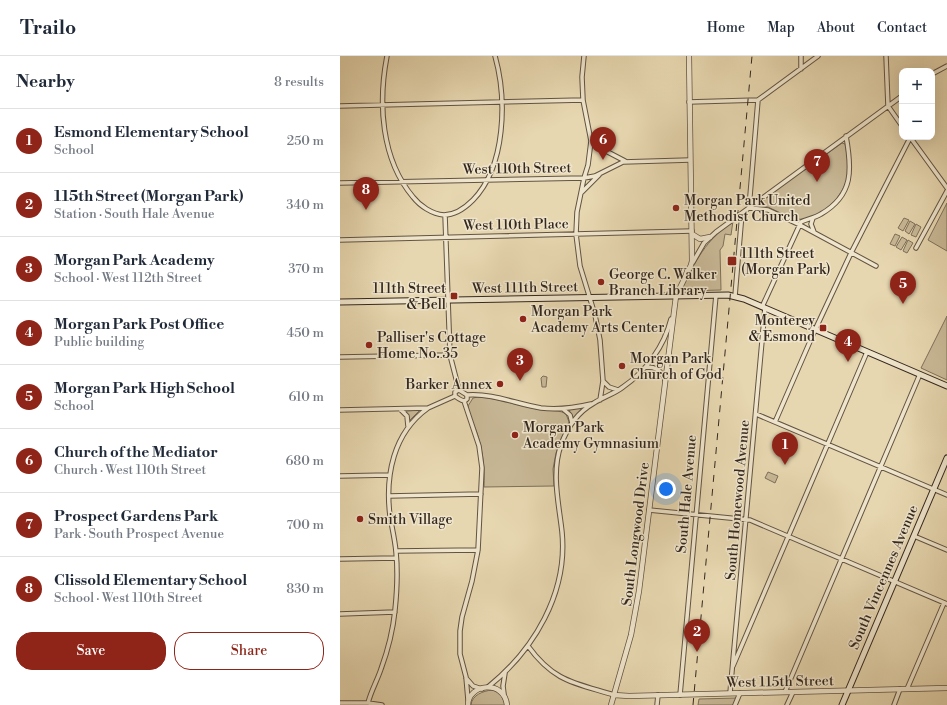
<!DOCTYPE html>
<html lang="en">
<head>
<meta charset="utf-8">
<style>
  body { margin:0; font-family:"Libre Bodoni",serif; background:#f6f6f7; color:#1f2937 }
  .controls { position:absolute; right:12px; top:12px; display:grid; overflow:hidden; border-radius:8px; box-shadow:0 4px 16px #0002 }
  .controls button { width:36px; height:36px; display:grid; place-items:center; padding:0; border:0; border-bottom:1px solid #e0e1e3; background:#fff; color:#1f2937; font:20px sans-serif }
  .you { position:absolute; left:326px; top:433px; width:14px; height:14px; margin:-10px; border:3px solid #fff; border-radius:50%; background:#1a73e8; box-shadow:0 0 0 6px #1a73e833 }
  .badge { display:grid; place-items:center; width:26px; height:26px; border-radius:50%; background:#8f2418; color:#fff; font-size:13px; font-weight:700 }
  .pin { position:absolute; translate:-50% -33px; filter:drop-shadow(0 1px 2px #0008) }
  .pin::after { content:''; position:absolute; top:21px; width:14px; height:12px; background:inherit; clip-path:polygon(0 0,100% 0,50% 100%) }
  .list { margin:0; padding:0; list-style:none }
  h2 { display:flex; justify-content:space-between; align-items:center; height:52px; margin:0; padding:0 16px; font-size:17px }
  h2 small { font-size:13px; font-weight:400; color:#747a83 }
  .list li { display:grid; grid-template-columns:26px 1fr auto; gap:12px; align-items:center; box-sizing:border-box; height:64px; padding:0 16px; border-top:1px solid #e0e1e3 }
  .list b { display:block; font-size:15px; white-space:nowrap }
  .list p { margin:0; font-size:13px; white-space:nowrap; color:#747a83 }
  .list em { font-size:13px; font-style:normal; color:#747a83 }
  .actions { display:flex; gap:8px; padding:12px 16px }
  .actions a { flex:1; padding:9px 0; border:1px solid #8f2418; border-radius:16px; text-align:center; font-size:14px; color:#8f2418 }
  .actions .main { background:#8f2418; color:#fff }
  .map { position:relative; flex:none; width:607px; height:649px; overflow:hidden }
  header { display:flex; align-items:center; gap:24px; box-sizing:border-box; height:56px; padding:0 20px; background:#fff; border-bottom:1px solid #e0e1e3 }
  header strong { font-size:19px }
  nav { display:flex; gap:22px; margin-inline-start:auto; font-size:14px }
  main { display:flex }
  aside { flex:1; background:#fff }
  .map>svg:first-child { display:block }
</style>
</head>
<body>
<header>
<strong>Trailo</strong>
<nav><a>Home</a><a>Map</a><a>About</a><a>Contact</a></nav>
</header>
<main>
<aside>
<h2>Nearby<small>8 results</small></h2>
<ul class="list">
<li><span class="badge">1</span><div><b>Esmond Elementary School</b><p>School</p></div><em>250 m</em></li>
<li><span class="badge">2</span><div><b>115th Street (Morgan Park)</b><p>Station · South Hale Avenue</p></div><em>340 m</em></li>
<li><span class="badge">3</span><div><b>Morgan Park Academy</b><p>School · West 112th Street</p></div><em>370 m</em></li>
<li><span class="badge">4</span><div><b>Morgan Park Post Office</b><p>Public building</p></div><em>450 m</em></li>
<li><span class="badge">5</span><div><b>Morgan Park High School</b><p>School</p></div><em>610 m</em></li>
<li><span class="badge">6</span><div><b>Church of the Mediator</b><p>Church · West 110th Street</p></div><em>680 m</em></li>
<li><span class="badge">7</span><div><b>Prospect Gardens Park</b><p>Park · South Prospect Avenue</p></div><em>700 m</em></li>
<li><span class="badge">8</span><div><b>Clissold Elementary School</b><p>School · West 110th Street</p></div><em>830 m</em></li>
</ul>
<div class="actions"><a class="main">Save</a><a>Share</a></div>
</aside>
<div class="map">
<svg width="607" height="649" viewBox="0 0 607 649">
  <rect width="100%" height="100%" fill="#e7d7b0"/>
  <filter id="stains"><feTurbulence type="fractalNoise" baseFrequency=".005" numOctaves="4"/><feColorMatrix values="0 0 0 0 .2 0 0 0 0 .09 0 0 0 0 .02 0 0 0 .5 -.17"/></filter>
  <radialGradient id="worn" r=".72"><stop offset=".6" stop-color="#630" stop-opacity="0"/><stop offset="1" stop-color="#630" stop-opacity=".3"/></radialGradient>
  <!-- green -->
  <path fill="#c9b997" stroke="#7e705b" d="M502,87L505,88L506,92C507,101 510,110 508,119C503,142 480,166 455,163C447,162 440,156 432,153C428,150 422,150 417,149L418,147Z
    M607,147V195L588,184Z
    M564,162L569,164L563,175L558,172Z
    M393,165L391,179L385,178L383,190L380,194L381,234L343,235L342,233C355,205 366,184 393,165Z
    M570,165L575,168L569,178L565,175Z
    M576,168L581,171L576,181L571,179Z
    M555,178L560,180L555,190L550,188Z
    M562,181L567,184L561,194L556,191Z
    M568,184L573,187L567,197L563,195Z
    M607,260V324L581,312Z
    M203,320L207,321L206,331H202L201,322Z
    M138,341C161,342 182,352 205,354C213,355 220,354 226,358L229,366L216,397L213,413L214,430L144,431C145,413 143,397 138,380C135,370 129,360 128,350L133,342Z
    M244,351V352L233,362L229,354Z
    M80,354L70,364L66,355Z
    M428,416L438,420L435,427L425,422Z
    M152,634H157L161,639L166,649H131C132,639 143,635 152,634Z
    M397,642L393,649H358L359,643Z"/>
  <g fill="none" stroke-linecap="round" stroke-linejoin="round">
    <defs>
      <path id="minor" d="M47,0C38,47 41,103 73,141C80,150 92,158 104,159C115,159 125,152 133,144C166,110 167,43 155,0
        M244,0L242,21L243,44L251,85L248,109L244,122L237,156L236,178L240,210L255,259L260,284L263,325L260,344
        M461,0V13
        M546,0L548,50L562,70
        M592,18L607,10
        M418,44L409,152L428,154L460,169L536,210
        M349,46L418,44L478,0
        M0,50L243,44
        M570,81L607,132
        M252,82L262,93L285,105
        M0,127L244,122L255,120L283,106L350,104
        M241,137L259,119
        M105,159L110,299L119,334
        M473,162L471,168L474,176
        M0,184L352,175
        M576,192L607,135
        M353,206L364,187L376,176L562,40
        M395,240L402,157
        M422,251L461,166C467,163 475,162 481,158C514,139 512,113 506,80
        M0,301L110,299
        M306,311C316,311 321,314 325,324
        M263,325L269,331L278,334
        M119,334L127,339V343C124,347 119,343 115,340V336Z
        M127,339C153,337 176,348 201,352C218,354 234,352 251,348
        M124,345L139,390L142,412L138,494L132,525L122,561L120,575V598L126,621L128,644
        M60,353L67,360L68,370
        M223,353L230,359L232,367
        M0,354L88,352L115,340
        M416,358L607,439
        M435,366L475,274L511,197L570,82
        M0,420L49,419
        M49,440L141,438
        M309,454L410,464L607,548
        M574,480L607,494
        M56,495L138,494
        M0,503L56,502
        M0,558L55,556
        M188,590C214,626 235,627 274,639
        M393,610L527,296
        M126,622L133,630L142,633
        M148,631C194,594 228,537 222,476C219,448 211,417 221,389C227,372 238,356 254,347C263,341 274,338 283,331C306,315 324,291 331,263
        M567,633L604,547
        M445,636L580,318
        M390,637L425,252
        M164,638L163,630L165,617
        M340,639L376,239
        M0,647H28L42,649
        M28,647C31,635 37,625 41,613C48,594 53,574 55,554C57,535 58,516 56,496C55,484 52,472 50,460C45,420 53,377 88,352
        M317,649L318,639
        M395,649L400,637
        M447,649L453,636
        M554,649L560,633"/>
      <path id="tertiary" d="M352,178L360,183L370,181
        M274,639L289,640L607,632
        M128,649C128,628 164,623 167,649
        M271,649L291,579L299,535L336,240L351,209L352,205L349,0"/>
      <path id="secondary" d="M0,246L388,239L404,243L607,330
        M502,649L607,402"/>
    </defs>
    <!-- minor casing -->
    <use href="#minor" stroke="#615443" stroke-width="5.5"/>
    <!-- tertiary casing -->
    <use href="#tertiary" stroke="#615443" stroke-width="6"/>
    <!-- secondary casing -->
    <use href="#secondary" stroke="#34281f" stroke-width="7"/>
    <!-- minor -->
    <use href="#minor" stroke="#efe5cc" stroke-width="3.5"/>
    <!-- tertiary -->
    <use href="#tertiary" stroke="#efe5cc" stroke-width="4.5"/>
    <!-- secondary -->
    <use href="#secondary" stroke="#efe5cc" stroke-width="5"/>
    <!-- rail -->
    <path stroke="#34281f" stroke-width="1" stroke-dasharray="7 7" stroke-linecap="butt" d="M353,649L412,0"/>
  </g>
  <!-- markers -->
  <g fill="#8f2418" stroke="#efe5cc" stroke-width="1.5">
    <circle cx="336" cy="152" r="4"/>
    <rect x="387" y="200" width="10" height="10" rx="2"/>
    <circle cx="261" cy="226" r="4"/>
    <rect x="110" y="236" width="8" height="8" rx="2"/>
    <circle cx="183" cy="263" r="4"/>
    <rect x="479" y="268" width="8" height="8" rx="2"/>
    <circle cx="29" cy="289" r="4"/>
    <circle cx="282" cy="310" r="4"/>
    <circle cx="160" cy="328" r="4"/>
    <circle cx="175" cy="379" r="4"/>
    <circle cx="20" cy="463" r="4"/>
  </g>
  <g text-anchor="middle" stroke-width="3" stroke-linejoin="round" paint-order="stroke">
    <!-- street labels -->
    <g font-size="14" fill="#34281f" stroke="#efe5cc">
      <text transform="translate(177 112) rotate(-1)" y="5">West 110th Street</text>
      <text transform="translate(176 168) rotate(-1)" y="5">West 110th Place</text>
      <text transform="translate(185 231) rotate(-1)" y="5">West 111th Street</text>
      <text transform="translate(346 438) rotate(-85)" y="5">South Hale Avenue</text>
      <text transform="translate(397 444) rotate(-85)" y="5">South Homewood Avenue</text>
      <text transform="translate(295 478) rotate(-83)" y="5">South Longwood Drive</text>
      <text transform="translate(543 521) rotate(-67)" y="5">South Vincennes Avenue</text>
      <text transform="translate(440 625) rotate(-1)" y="5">West 115th Street</text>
    </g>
    <!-- poi labels -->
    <g font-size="14" fill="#34281f" stroke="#efe5cc" text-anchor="start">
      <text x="344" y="149">Morgan Park United<tspan x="344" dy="16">Methodist Church</tspan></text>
      <text x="401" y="202">111th Street<tspan x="401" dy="16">(Morgan Park)</tspan></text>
      <text x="269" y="223">George C. Walker<tspan x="269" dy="16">Branch Library</tspan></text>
      <text x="106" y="237" text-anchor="end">111th Street<tspan x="106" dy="16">&amp; Bell</tspan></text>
      <text x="191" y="260">Morgan Park<tspan x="191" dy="16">Academy Arts Center</tspan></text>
      <text x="475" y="269" text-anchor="end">Monterey<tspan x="475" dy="16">&amp; Esmond</tspan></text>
      <text x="37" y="286">Palliser's Cottage<tspan x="37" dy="16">Home No. 35</tspan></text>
      <text x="290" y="307">Morgan Park<tspan x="290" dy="16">Church of God</tspan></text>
      <text x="152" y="333" text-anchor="end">Barker Annex</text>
      <text x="183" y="376">Morgan Park<tspan x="183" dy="16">Academy Gymnasium</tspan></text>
      <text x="28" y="468">Smith Village</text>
    </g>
  </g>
  <rect width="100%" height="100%" filter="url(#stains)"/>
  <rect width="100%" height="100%" fill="url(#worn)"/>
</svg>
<div class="controls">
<button>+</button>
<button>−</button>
</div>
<div class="you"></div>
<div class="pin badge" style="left:445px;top:409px">1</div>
<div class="pin badge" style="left:357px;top:596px">2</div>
<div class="pin badge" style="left:180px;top:325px">3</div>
<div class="pin badge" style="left:508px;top:306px">4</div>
<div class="pin badge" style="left:563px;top:248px">5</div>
<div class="pin badge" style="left:263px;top:104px">6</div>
<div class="pin badge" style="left:477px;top:126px">7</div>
<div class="pin badge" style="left:26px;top:154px">8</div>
</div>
</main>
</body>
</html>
